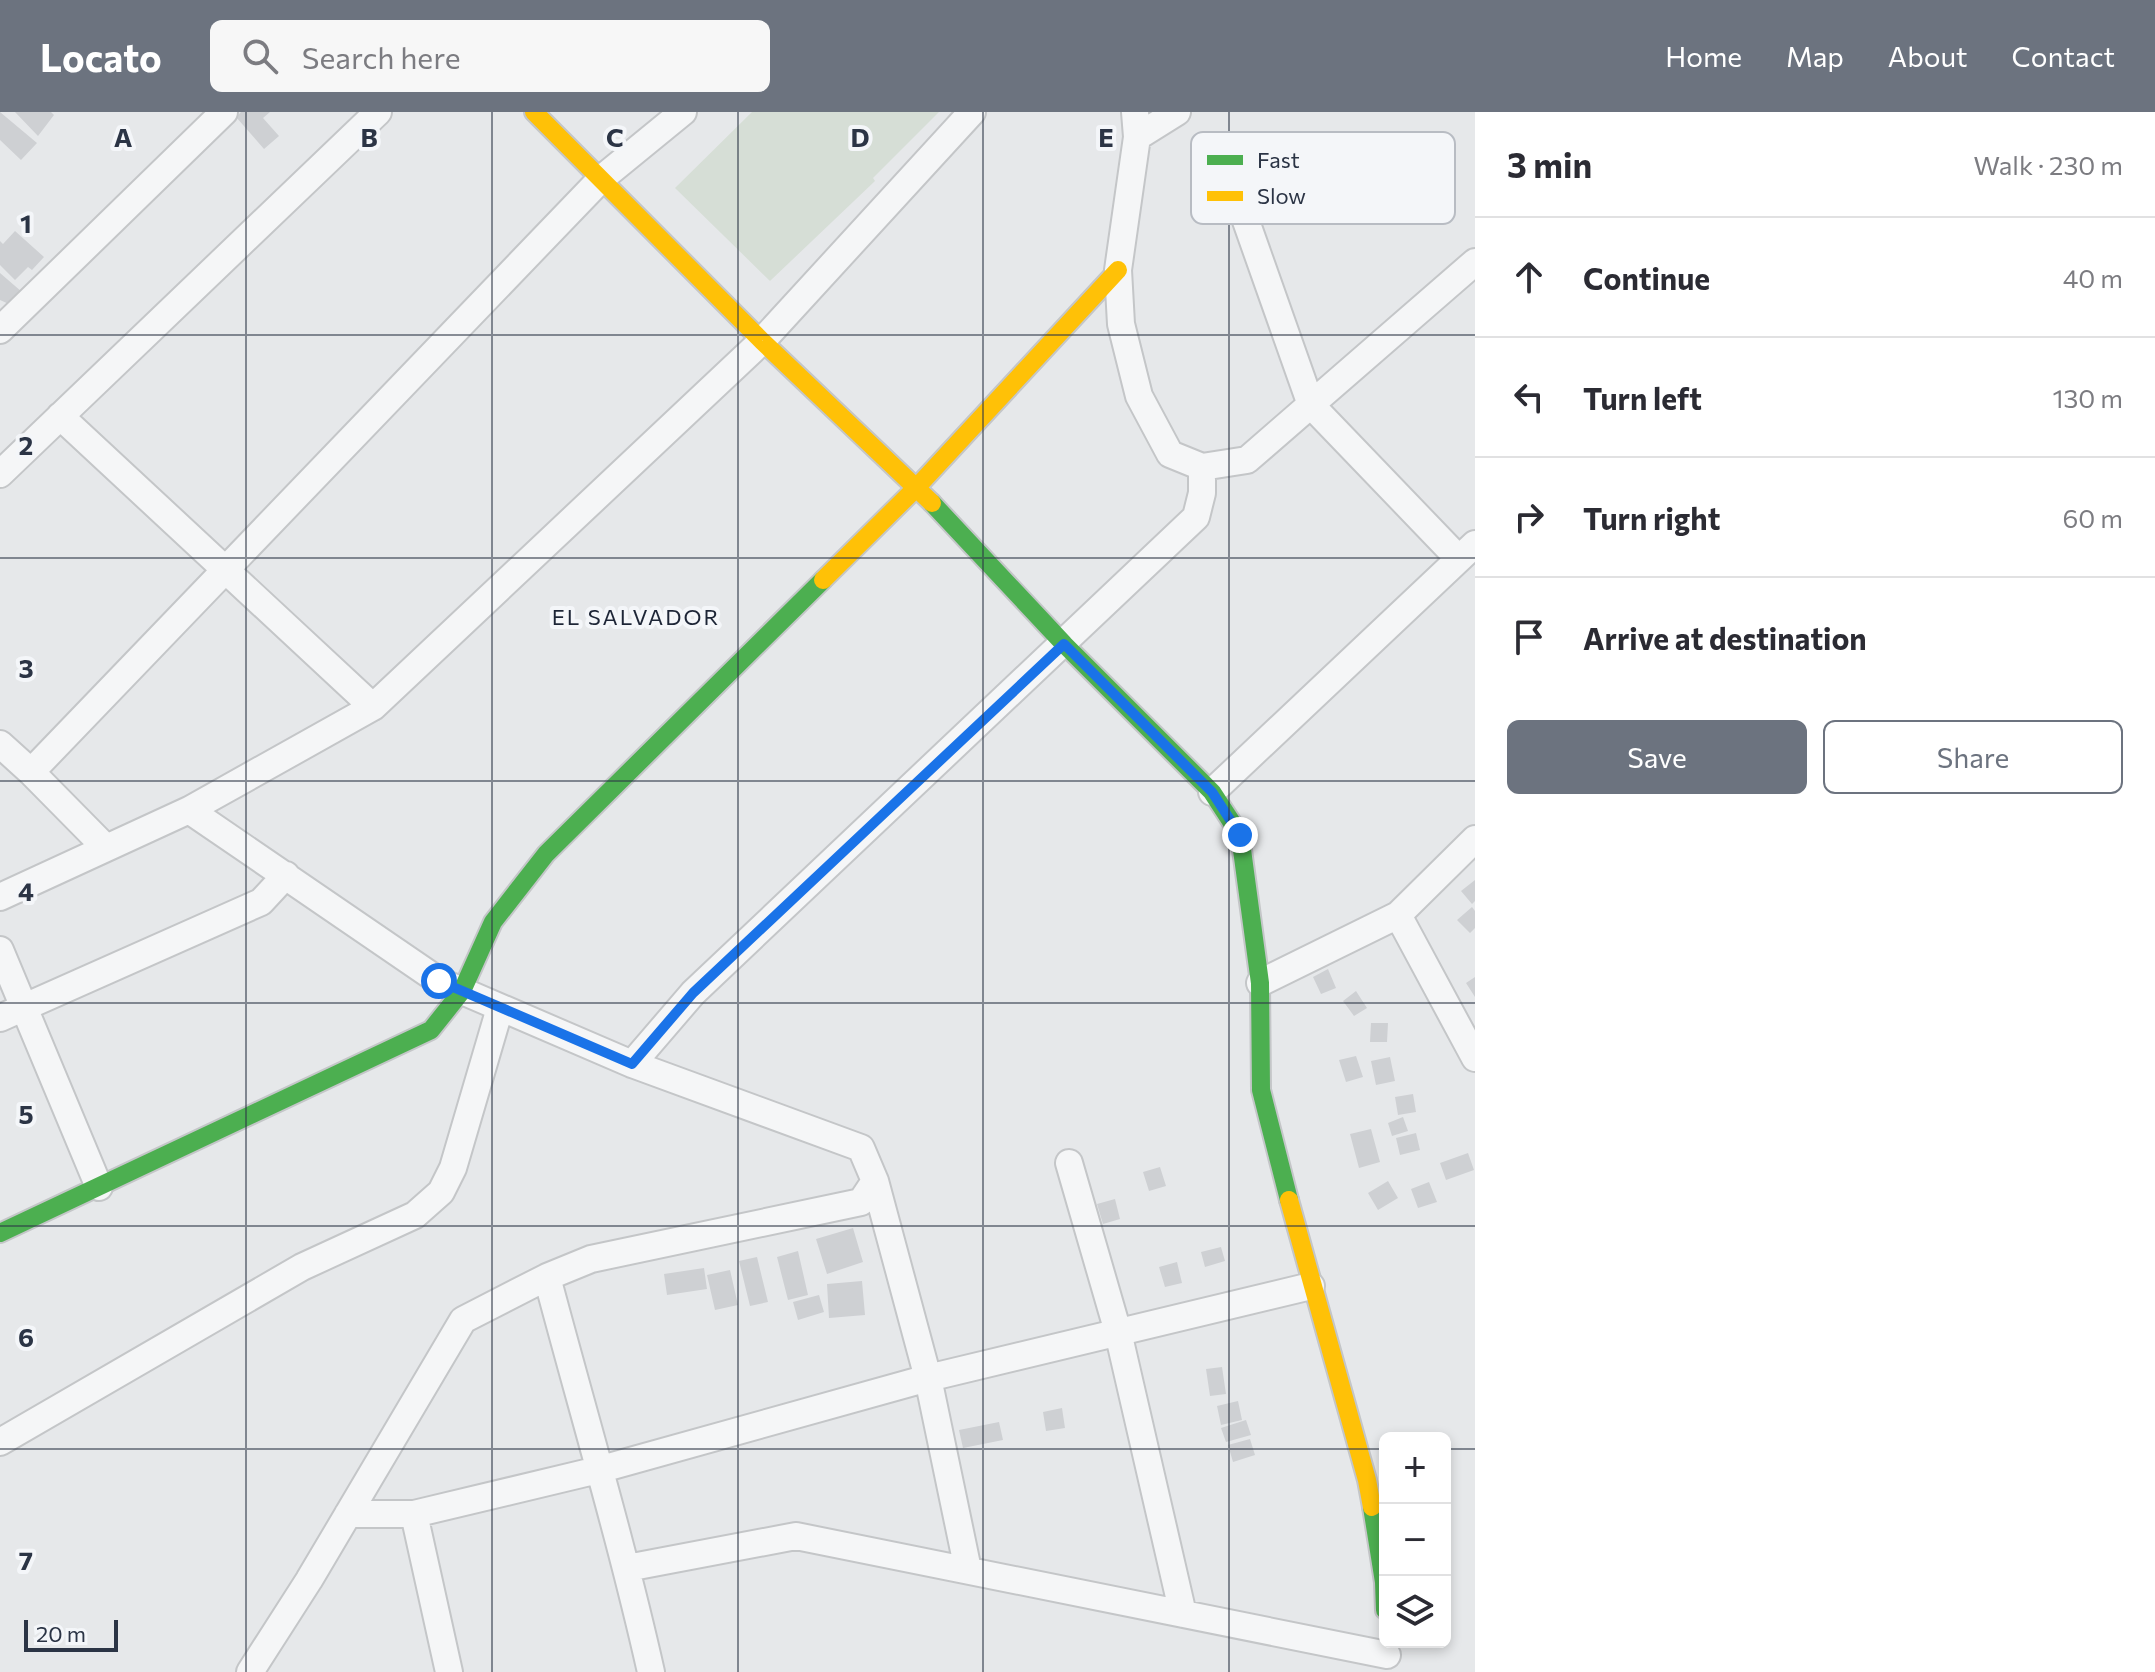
<!DOCTYPE html>
<html lang="en">
<head>
<meta charset="utf-8">
<style>
  body { margin:0; font-family:Commissioner,sans-serif; background:#f7f7f7; color:#2b2b33 }
  .controls { position:absolute; right:24px; bottom:24px; display:grid; overflow:hidden; border-radius:12px; box-shadow:0 4px 12px #0003 }
  .controls button { width:72px; height:72px; display:grid; place-items:center; padding:0; border:0; border-bottom:2px solid #e1e1e2; background:#fff; color:#2b2b33; font:40px sans-serif }
  .scale { position:absolute; left:24px; bottom:20px; width:94px; box-sizing:border-box; padding-left:8px; border:4px solid #2b3445; border-top:0; font-size:22px; line-height:28px; white-space:nowrap; color:#2b3445; -webkit-text-stroke:6px #f4f6f9; paint-order:stroke }
  .stop { position:absolute; width:24px; height:24px; margin:-18px; border:6px solid #1a73e8; border-radius:50%; background:#fff }
  .stop.end { background:#1a73e8; border-color:#fff; box-shadow:0 2px 8px #0008 }
  .list { margin:0; padding:0; list-style:none }
  h2 { display:flex; justify-content:space-between; align-items:center; height:104px; margin:0; padding:0 32px; font-size:34px }
  h2 small { font-size:26px; font-weight:400; color:#7c7c81 }
  .list li { display:grid; grid-template-columns:52px 1fr auto; gap:24px; align-items:center; box-sizing:border-box; height:120px; padding:0 32px; border-top:2px solid #e1e1e2 }
  .list b { display:block; font-size:30px; white-space:nowrap }
  .list em { font-size:26px; font-style:normal; color:#7c7c81 }
  .actions { display:flex; gap:16px; padding:24px 32px }
  .actions a { flex:1; padding:18px 0; border:2px solid #6c737f; border-radius:12px; text-align:center; font-size:28px; color:#6c737f }
  .actions .main { background:#6c737f; color:#fff }
  .icon { flex:none; width:44px; height:44px; fill:none; stroke:currentColor; stroke-width:2; stroke-linecap:round; stroke-linejoin:round }
  .map { position:relative; flex:none; width:1475px; height:1560px; overflow:hidden }
  header { display:flex; align-items:center; gap:48px; box-sizing:border-box; height:112px; padding:0 40px; background:#6c737f; color:#fff }
  header strong { font-size:38px }
  nav { display:flex; gap:44px; margin-inline-start:auto; font-size:28px }
  .search { width:560px; height:72px; background:#f7f7f7; display:flex; align-items:center; gap:20px; box-sizing:border-box; padding:0 28px; border-radius:12px; color:#7c7c81; font-size:30px }
  main { display:flex }
  aside { flex:1; background:#fff }
  .map>svg:first-child { display:block }
</style>
</head>
<body>
<header>
<strong>Locato</strong>
<div class="search"><svg class="icon" aria-label="search" viewBox="0 0 24 24"><circle cx="10" cy="10" r="6"/><path d="M15 15l6 6"/></svg>Search here</div>
<nav><a>Home</a><a>Map</a><a>About</a><a>Contact</a></nav>
</header>
<main>
<div class="map">
<svg width="1475" height="1560" viewBox="0 0 1475 1560">
  <rect width="100%" height="100%" fill="#e6e8ea"/>
  <!-- park -->
  <path fill="#d6ded6" d="M752,0H939L873,66L875,69L770,169L675,76Z"/>
  <!-- building -->
  <path fill="#ced0d3" d="M0,0L37,31L21,48L0,28Z
    M15,0H51L54,3L38,24Z
    M241,0H270L263,6L279,24L264,37L236,5Z
    M15,119L44,145L32,158L28,155L15,168L0,153V129L3,132Z
    M0,161L22,180L11,193L0,188Z
    M1475,768V789L1472,792L1461,779Z
    M1472,795L1475,799V816L1470,821L1457,808Z
    M1328,857L1336,876L1321,882L1313,865Z
    M1475,865V885L1466,871Z
    M1356,879L1367,896L1354,904L1343,889Z
    M1371,911H1388L1387,930H1370Z
    M1356,944L1363,965L1346,970L1339,948Z
    M1390,945L1395,969L1376,973L1371,949Z
    M1413,982L1416,1000L1398,1003L1395,985Z
    M1403,1005L1408,1019L1392,1024L1388,1011Z
    M1371,1017L1380,1050L1359,1056L1350,1022Z
    M1416,1021L1420,1038L1400,1043L1396,1026Z
    M1468,1041L1474,1058L1446,1068L1440,1051Z
    M1160,1055L1166,1074L1149,1079L1143,1060Z
    M1388,1069L1398,1086L1378,1098L1368,1081Z
    M1429,1070L1437,1090L1418,1096L1411,1077Z
    M1115,1087L1120,1107L1103,1112L1097,1092Z
    M853,1116L863,1150L827,1162L816,1127Z
    M1221,1135L1225,1149L1205,1155L1201,1140Z
    M798,1139L808,1183L788,1188L777,1145Z
    M757,1145L768,1190L750,1194L739,1149Z
    M1177,1150L1182,1171L1165,1175L1159,1155Z
    M704,1156L707,1177L667,1183L664,1162Z
    M730,1158L738,1193L715,1198L707,1163Z
    M862,1169L865,1203L829,1206L827,1172Z
    M819,1183L824,1200L798,1208L793,1190Z
    M1222,1255L1226,1282L1210,1284L1206,1257Z
    M1238,1289L1242,1308L1221,1313L1217,1294Z
    M1062,1296L1065,1316L1046,1319L1043,1300Z
    M1246,1308L1251,1323L1226,1330L1221,1316Z
    M999,1310L1003,1328L963,1336L959,1318Z
    M1250,1327L1255,1343L1233,1350L1228,1333Z"/>
  <g fill="none" stroke-linecap="round" stroke-linejoin="round">
    <defs>
      <path id="street" d="M1135,0L1137,25L1118,158L1121,212L1139,284L1170,342L1202,355L1247,348L1475,150
        M1137,25L1177,0
        M1240,92L1311,293L1459,447
        M0,218L224,0
        M60,304L373,595
        M0,362L378,0
        M0,632L31,660L106,736
        M31,660L601,67L683,0
        M1212,680L1475,432
        M189,698L439,869L632,952L861,1036L875,1069L928,1266L968,1458
        M0,785L189,698L373,595L762,229L972,0
        M1398,803L1475,946
        M0,838L99,1075
        M1260,871L1398,803L1475,727
        M0,906L261,790L286,763
        M632,952L693,881L1196,405L1202,381V355
        M1069,1051L1118,1220L1183,1502
        M547,1165C582,1297 621,1427 651,1560
        M0,1330L302,1155L415,1103L441,1080L453,1056L500,896
        M348,1402H414L598,1358L928,1266L1311,1174
        M414,1402L449,1560
        M627,1456L796,1424L1387,1543
        M250,1560L309,1468L463,1208L547,1165L591,1147L861,1090L875,1069"/>
      <path id="fast" d="M932,391L1064,532L1212,680L1240,723L1260,871L1261,978L1289,1088
        M0,1121L431,918L462,879L493,810L546,742L823,468
        M1372,1395L1384,1470L1385,1498"/>
      <path id="slow" d="M534,0L762,229L932,391
        M823,468L917,375L1118,158
        M1289,1088L1367,1368L1372,1395"/>
    </defs>
    <!-- street casing -->
    <use href="#street" stroke="#c4c6c8" stroke-width="30"/>
    <!-- fast casing -->
    <use href="#fast" stroke="#c4c6c8" stroke-width="22"/>
    <!-- slow casing -->
    <use href="#slow" stroke="#c4c6c8" stroke-width="22"/>
    <!-- street -->
    <use href="#street" stroke="#f5f6f7" stroke-width="26"/>
    <!-- fast -->
    <use href="#fast" stroke="#4caf50" stroke-width="18"/>
    <!-- slow -->
    <use href="#slow" stroke="#ffc107" stroke-width="18"/>
  </g>
  <g fill="none" stroke-linecap="round" stroke-linejoin="round">
    <!-- route -->
    <path stroke="#1a73e8" stroke-width="10" d="M439,869L632,952L693,881L1064,532L1212,680L1240,723"/>
  </g>
  <!-- grid -->
  <path fill="none" stroke="#2b3445" stroke-width="2" stroke-opacity="0.55" d="M246,0V1560M492,0V1560M738,0V1560M983,0V1560M1229,0V1560M0,223H1475M0,446H1475M0,669H1475M0,891H1475M0,1114H1475M0,1337H1385M1445,1337H1475"/>
  <g text-anchor="middle" stroke-width="8" stroke-linejoin="round" paint-order="stroke">
    <!-- neighbourhood labels -->
    <g font-size="22" letter-spacing="2" fill="#1d2536" stroke="#f4f6f9">
      <text x="636" y="513">EL SALVADOR</text>
    </g>
  </g>
  <!-- legend -->
  <rect x="1191" y="20" width="264" height="92" rx="12" fill="#f4f6f9" stroke="#b8bcc3" stroke-width="2"/>
  <rect x="1207" y="43" width="36" height="10" fill="#4caf50"/>
  <rect x="1207" y="79" width="36" height="10" fill="#ffc107"/>
  <g font-size="22" fill="#2b3445">
    <text x="1257" y="56">Fast</text>
    <text x="1257" y="92">Slow</text>
  </g>
  <g font-size="26" text-anchor="middle" font-weight="bold" fill="#2b3445" stroke="#f4f6f9" stroke-width="8" stroke-linejoin="round" paint-order="stroke">
    <text x="123" y="35">A</text>
    <text x="369" y="35">B</text>
    <text x="615" y="35">C</text>
    <text x="860" y="35">D</text>
    <text x="1106" y="35">E</text>
    <text x="26" y="121">1</text>
    <text x="26" y="343">2</text>
    <text x="26" y="566">3</text>
    <text x="26" y="789">4</text>
    <text x="26" y="1012">5</text>
    <text x="26" y="1235">6</text>
    <text x="26" y="1458">7</text>
  </g>
</svg>
<div class="controls">
<button>+</button>
<button>−</button>
<button><svg class="icon" aria-label="layers" viewBox="0 0 24 24"><path d="M12 4l9 5-9 5-9-5zM3 14l9 5 9-5"/></svg></button>
</div>
<div class="scale">20 m</div>
<div class="stop" style="left:439px;top:869px"></div>
<div class="stop end" style="left:1240px;top:723px"></div>
</div>
<aside>
<h2>3 min<small>Walk · 230 m</small></h2>
<ul class="list">
<li><svg class="icon" aria-label="ahead" viewBox="0 0 24 24"><path d="M12 20V5M6 11l6-6 6 6"/></svg><div><b>Continue</b></div><em>40 m</em></li>
<li><svg class="icon" aria-label="left" viewBox="0 0 24 24"><path d="M17 20v-9H6M10 6l-5 5 5 5"/></svg><div><b>Turn left</b></div><em>130 m</em></li>
<li><svg class="icon" aria-label="right" viewBox="0 0 24 24"><path d="M7 20v-9h11M14 6l5 5-5 5"/></svg><div><b>Turn right</b></div><em>60 m</em></li>
<li><svg class="icon" aria-label="arrive" viewBox="0 0 24 24"><path d="M6 21V4h12l-3 4 3 4H6"/></svg><div><b>Arrive at destination</b></div></li>
</ul>
<div class="actions"><a class="main">Save</a><a>Share</a></div>
</aside>
</main>
</body>
</html>
